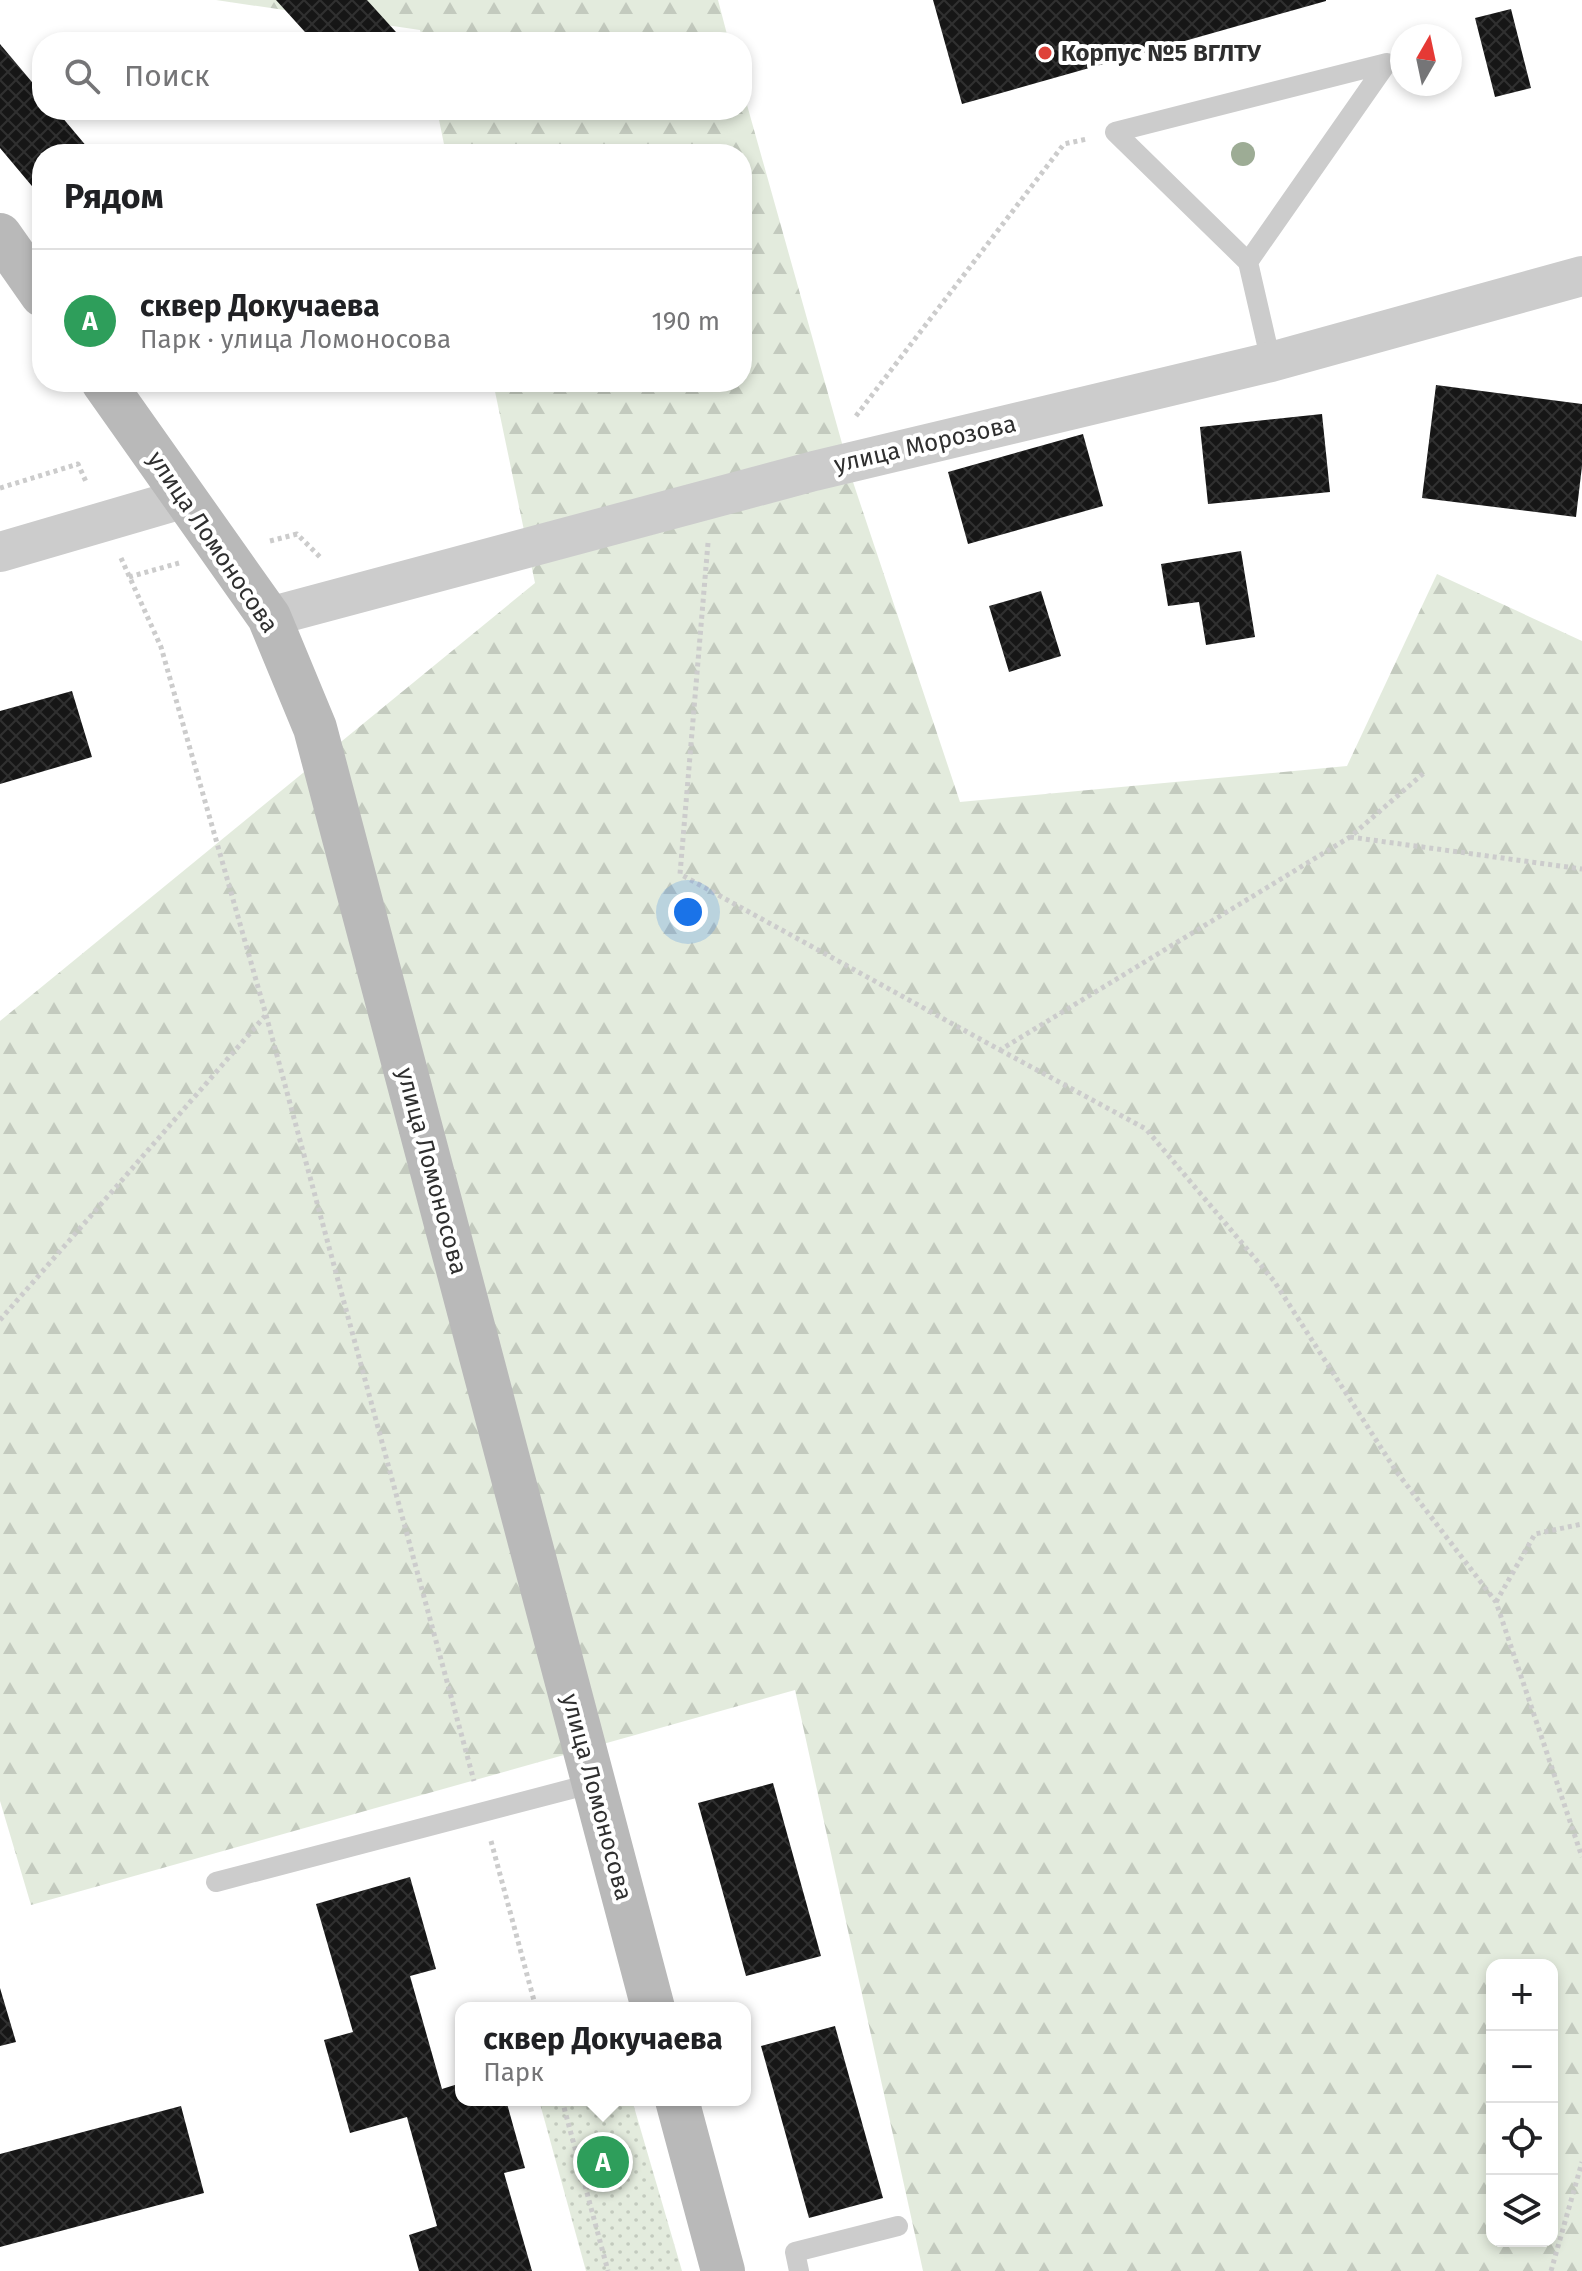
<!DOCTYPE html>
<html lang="ru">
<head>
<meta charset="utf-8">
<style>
  body { margin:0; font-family:"Fira Sans",sans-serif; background:#f2f2f2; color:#202124 }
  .controls { position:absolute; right:24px; bottom:24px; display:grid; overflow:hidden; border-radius:16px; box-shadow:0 4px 12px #0003 }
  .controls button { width:72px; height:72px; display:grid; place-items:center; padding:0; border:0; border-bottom:2px solid #e0e0e0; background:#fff; color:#202124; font:40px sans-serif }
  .compass { position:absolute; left:1390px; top:24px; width:72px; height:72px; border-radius:50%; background:#fff; box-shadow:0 4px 12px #0003; rotate:9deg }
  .you { position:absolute; left:688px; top:912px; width:28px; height:28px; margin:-20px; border:6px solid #fff; border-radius:50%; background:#1a73e8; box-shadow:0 0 0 12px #1a73e833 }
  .badge { display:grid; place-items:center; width:52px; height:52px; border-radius:50%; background:#0b8043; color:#fff; font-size:26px; font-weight:700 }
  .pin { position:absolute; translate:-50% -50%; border:4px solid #fff; box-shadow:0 2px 8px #0006 }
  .popup { position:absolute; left:455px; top:2002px; width:296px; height:104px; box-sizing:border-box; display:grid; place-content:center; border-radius:16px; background:#fff; filter:drop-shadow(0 2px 6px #0005); font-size:26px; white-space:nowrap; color:#757577 }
  .popup b { font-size:30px; color:#202124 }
  .popup::after { content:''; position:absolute; left:50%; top:100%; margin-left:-16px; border:16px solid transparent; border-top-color:#fff }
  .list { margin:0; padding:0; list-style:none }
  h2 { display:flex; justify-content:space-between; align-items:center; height:104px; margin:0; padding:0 32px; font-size:34px }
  h2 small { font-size:26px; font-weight:400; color:#757577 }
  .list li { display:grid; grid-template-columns:52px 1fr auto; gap:24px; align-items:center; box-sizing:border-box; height:144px; padding:0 32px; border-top:2px solid #e0e0e0 }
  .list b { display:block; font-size:30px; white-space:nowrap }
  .list p { margin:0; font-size:26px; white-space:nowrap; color:#757577 }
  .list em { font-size:26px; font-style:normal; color:#757577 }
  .icon { flex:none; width:44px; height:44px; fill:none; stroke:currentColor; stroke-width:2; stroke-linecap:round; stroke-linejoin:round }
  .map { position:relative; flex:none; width:1582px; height:2271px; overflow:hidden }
  .search { position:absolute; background:#fff; box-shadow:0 4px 12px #0003; left:32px; top:32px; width:720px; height:88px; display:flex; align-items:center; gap:20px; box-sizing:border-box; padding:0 28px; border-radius:32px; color:#757577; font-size:30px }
  .panel { position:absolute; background:#fff; box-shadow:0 4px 12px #0003; left:32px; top:144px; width:720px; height:248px; border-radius:32px }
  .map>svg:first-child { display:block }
</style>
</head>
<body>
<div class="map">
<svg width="1582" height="2271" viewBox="0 0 1582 2271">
  <defs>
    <pattern id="green-dots" width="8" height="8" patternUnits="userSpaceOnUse" patternTransform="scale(2)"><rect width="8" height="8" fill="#e3ebdd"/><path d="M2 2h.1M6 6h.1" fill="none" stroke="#c3cabe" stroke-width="1.8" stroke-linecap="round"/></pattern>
    <pattern id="forest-firs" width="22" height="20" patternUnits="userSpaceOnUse" patternTransform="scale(2)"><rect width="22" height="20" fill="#e3ebdd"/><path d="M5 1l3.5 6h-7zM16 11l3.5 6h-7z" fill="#c3cabe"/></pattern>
    <pattern id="building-cross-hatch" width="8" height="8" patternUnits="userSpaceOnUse" patternTransform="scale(2)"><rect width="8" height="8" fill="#161616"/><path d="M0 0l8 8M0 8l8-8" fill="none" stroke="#303030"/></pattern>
  </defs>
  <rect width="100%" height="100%" fill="#fff"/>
  <!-- green -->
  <path fill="url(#green-dots)" d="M539,2100H632L682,2271H586Z"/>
  <!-- forest -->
  <path fill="url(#forest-firs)" fill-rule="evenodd" d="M216,0H718L729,42H423L420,30Z
    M742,87L852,479L960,802L1347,766L1437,574L1582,641V2271H923L795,1690L31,1905L0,1801V1021L535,583L493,382H742V154H446L437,110H742ZM1492,1965H1552V2241H1492Z"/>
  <!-- building -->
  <path fill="url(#building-cross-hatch)" d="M276,0H367L405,42H314Z
    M933,0H1326V1L962,104Z
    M1511,9L1531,88L1495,97L1475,18Z
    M0,44L42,94V110H56L93,154H42V198L0,148Z
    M307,382H352V383L309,392Z
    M1436,385L1582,404V466L1576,517L1422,498Z
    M1322,414L1330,492L1208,504L1200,427Z
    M1083,434L1103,506L968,544L948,472Z
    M1241,551L1255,637L1206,645L1199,602L1168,606L1161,564Z
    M1041,591L1061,656L1009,672L989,606Z
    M72,691L92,757L0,784V711Z
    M773,1783L821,1956L746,1976L698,1803Z
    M410,1877L436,1969L410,1976L442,2089L461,2083V2100H506L525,2168L504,2173L532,2271H419L409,2235L437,2226L407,2117L350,2133L324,2040L353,2032L316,1904Z
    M0,1988L16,2042L0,2046Z
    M835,2026L883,2198L809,2218L761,2046Z
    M181,2106L204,2193L0,2247V2154Z"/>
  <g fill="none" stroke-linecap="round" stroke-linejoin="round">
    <!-- path -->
    <path stroke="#ccc" stroke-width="5" stroke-dasharray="4 4" stroke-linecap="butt" d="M856,416L1064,144L1087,139
      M0,488L78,464L87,484
      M270,541L297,534L321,558
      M708,543L680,874L1000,1050L1350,837L1425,772
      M121,558L161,647L266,1015L474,1781
      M129,577L179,563
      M1350,837L1582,869
      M1000,1050L1146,1129L1274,1281L1396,1471L1496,1602L1582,1857
      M0,1320L265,1016
      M1496,1602L1535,1534L1582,1524
      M491,1841L536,2008
      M562,2100L608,2271
      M1551,2271L1582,2162"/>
    <!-- lane -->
    <path stroke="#ccc" stroke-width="20" d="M1248,262L1387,63L1115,132L1248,262L1271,362
      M216,1882L594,1783
      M799,2271L795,2252L898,2226"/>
    <!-- street -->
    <path stroke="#ccc" stroke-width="40" d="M0,552L185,498
      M269,617L814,471L1271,362L1582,276"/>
    <!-- secondary -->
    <path stroke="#b9b9b9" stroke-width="44" d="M0,235L42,295
      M103,382L269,617L315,728L653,2008
      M677,2100L723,2271"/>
  </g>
  <!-- trees -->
  <circle fill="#9dac95" cx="1243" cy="154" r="12"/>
  <!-- markers -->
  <circle fill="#de4239" stroke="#fff" stroke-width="3" cx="1045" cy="53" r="8"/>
  <g text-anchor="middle" stroke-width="8" stroke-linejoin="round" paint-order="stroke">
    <!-- poi labels -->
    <g font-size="24" font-weight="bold" fill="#2f2f2f" stroke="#fff" text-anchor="start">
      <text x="1061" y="61">Корпус №5 ВГЛТУ</text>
    </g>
    <!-- street labels -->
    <g font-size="24" fill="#2f2f2f" stroke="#fff">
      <text transform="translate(925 444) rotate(-13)" y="8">улица Морозова</text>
      <text transform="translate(213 542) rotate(56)" y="8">улица Ломоносова</text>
      <text transform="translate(432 1171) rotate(75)" y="8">улица Ломоносова</text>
      <text transform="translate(597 1797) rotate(75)" y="8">улица Ломоносова</text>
    </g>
  </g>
</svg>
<div class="controls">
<button>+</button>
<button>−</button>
<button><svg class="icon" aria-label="locate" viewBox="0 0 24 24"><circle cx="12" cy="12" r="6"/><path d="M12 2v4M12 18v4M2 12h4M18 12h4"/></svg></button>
<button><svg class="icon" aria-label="layers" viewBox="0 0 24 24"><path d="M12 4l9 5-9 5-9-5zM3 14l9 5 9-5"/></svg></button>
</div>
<svg class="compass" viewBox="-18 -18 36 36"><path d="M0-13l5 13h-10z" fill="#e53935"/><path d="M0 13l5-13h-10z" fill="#757577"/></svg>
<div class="you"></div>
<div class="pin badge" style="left:603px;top:2162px;background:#2e9e5b">A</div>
<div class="popup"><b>сквер Докучаева</b>Парк</div>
<div class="search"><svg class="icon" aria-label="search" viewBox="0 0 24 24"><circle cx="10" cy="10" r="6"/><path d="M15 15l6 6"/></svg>Поиск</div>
<section class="panel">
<h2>Рядом<small></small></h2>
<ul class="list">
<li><span class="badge" style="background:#2e9e5b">A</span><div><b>сквер Докучаева</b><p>Парк · улица Ломоносова</p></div><em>190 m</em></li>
</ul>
</section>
</div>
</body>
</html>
